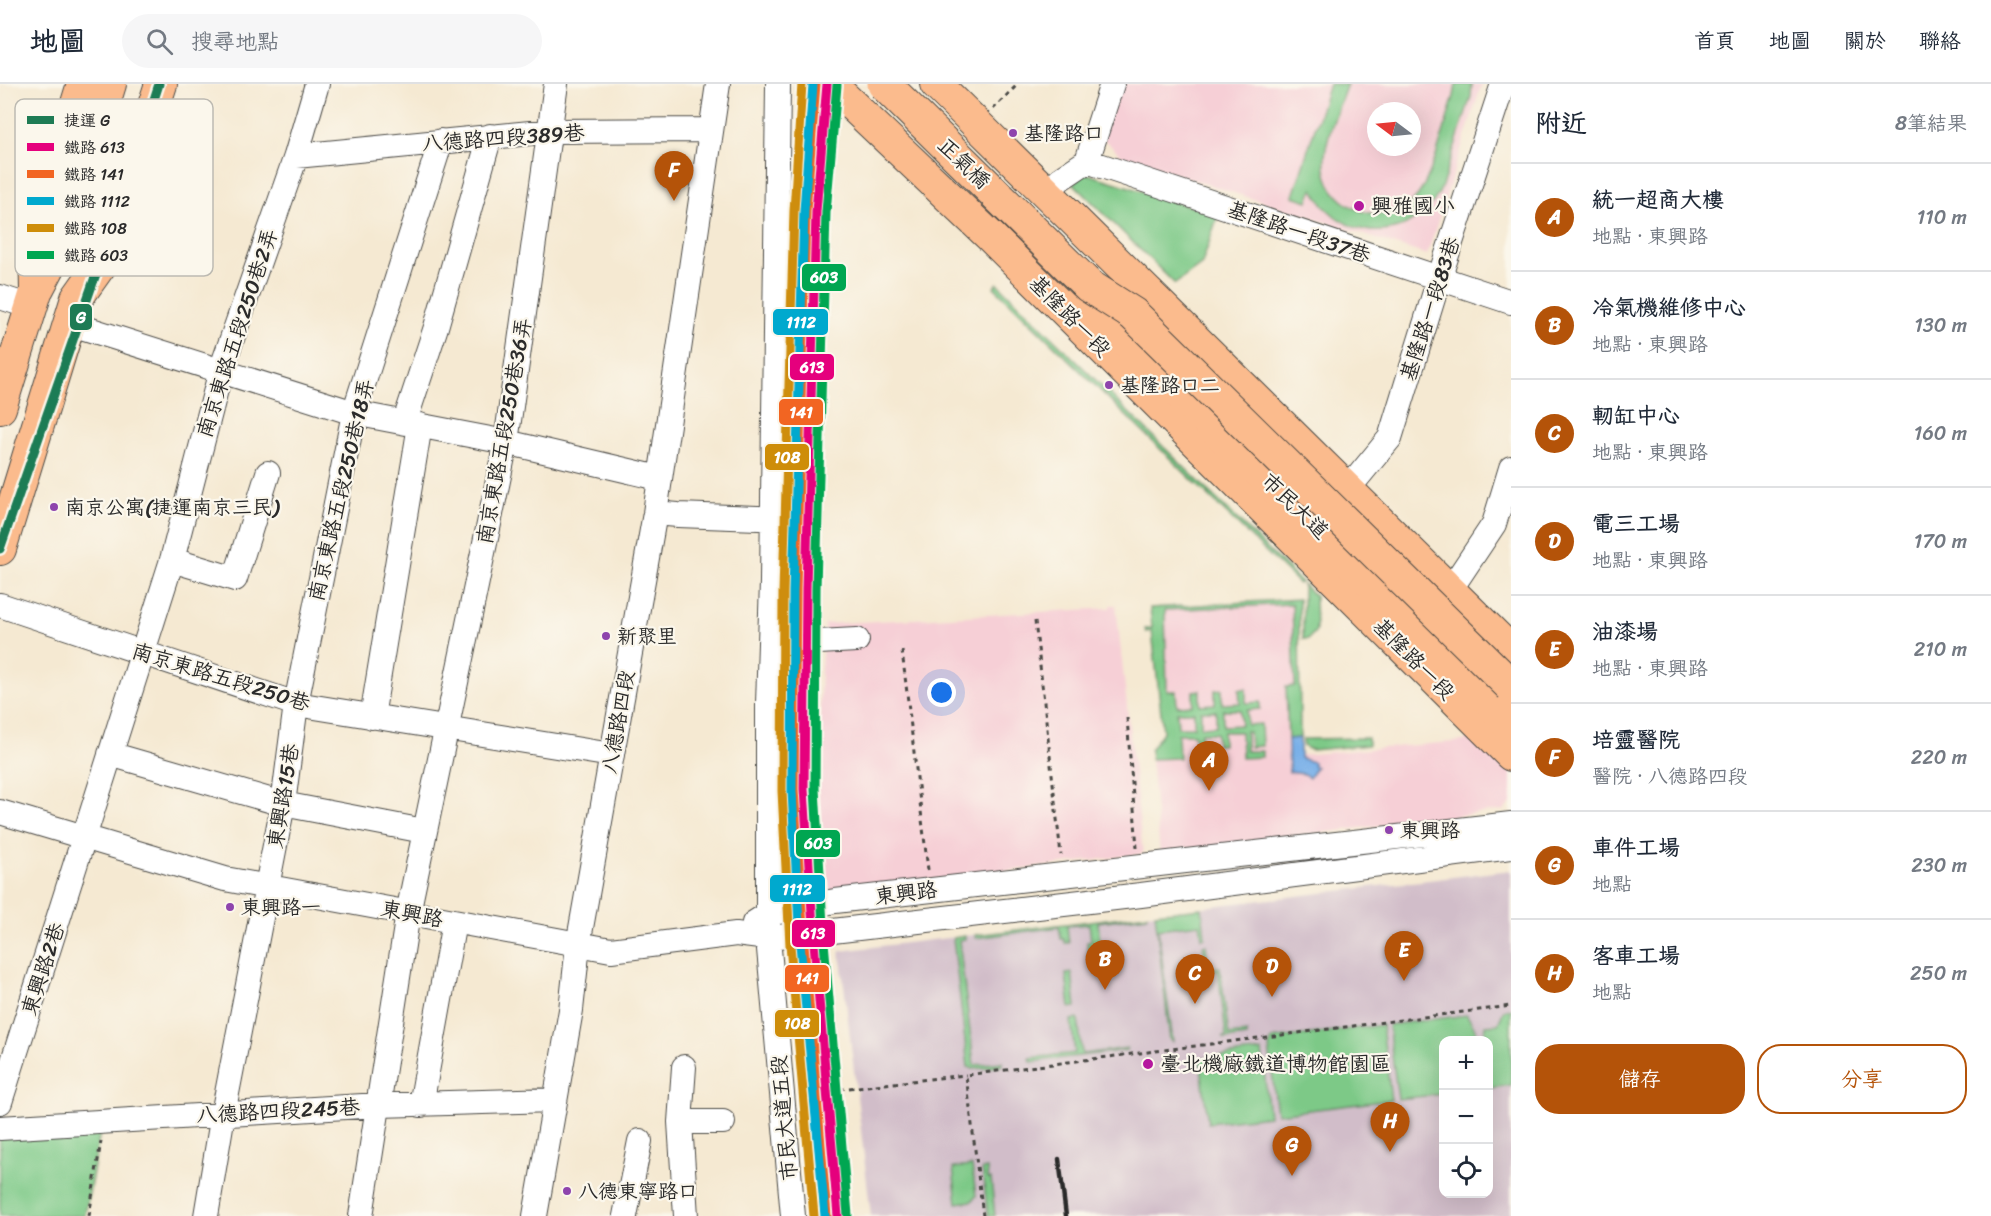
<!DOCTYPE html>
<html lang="zh-TW">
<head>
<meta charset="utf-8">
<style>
  body { margin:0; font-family:Sriracha,"LXGW WenKai TC",sans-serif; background:#f6f6f7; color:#1f2937 }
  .controls { position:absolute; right:18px; bottom:18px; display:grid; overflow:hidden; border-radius:12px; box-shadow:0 6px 24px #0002 }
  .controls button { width:54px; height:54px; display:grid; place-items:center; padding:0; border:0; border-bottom:2px solid #e0e1e3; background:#fff; color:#1f2937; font:30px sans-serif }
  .compass { position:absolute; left:1367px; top:18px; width:54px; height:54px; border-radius:50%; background:#fff; box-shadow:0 6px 24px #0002; rotate:286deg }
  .you { position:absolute; left:942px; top:609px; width:21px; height:21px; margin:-15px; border:4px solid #fff; border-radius:50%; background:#1a73e8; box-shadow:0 0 0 9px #1a73e833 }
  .badge { display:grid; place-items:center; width:39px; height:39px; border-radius:50%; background:#b45309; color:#fff; font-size:20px; font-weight:700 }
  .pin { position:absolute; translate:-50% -50px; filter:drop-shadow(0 2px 3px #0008) }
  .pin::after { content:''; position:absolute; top:32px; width:21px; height:18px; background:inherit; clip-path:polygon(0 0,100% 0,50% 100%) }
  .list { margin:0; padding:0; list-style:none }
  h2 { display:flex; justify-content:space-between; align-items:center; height:78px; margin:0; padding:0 24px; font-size:26px }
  h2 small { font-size:20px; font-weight:400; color:#747a83 }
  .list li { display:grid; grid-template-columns:39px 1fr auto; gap:18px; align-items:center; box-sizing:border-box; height:108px; padding:0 24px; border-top:2px solid #e0e1e3 }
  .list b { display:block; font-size:22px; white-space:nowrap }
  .list p { margin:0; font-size:20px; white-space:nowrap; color:#747a83 }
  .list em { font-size:20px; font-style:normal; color:#747a83 }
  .actions { display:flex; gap:12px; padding:18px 24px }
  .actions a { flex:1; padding:14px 0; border:2px solid #b45309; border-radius:24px; text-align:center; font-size:21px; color:#b45309 }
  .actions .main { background:#b45309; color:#fff }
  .icon { flex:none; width:33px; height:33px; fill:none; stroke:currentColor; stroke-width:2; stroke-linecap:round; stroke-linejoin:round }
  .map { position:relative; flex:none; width:1511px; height:1132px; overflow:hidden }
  header { display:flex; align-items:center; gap:36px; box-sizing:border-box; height:84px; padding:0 30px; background:#fff; border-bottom:2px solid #e0e1e3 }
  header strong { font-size:28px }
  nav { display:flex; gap:33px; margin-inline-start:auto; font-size:21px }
  .search { width:420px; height:54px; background:#f6f6f7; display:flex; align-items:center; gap:15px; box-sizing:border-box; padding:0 21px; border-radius:33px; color:#747a83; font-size:22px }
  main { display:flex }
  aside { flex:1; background:#fff }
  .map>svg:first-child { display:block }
</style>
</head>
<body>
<header>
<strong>地圖</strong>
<div class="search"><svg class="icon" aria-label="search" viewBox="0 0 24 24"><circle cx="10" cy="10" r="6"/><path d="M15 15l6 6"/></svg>搜尋地點</div>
<nav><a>首頁</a><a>地圖</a><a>關於</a><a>聯絡</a></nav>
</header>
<main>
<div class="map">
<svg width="1511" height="1132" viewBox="0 0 1511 1132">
  <rect width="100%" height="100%" fill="#fbf7ec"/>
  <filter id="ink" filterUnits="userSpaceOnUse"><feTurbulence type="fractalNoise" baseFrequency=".0167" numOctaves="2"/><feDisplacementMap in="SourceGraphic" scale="12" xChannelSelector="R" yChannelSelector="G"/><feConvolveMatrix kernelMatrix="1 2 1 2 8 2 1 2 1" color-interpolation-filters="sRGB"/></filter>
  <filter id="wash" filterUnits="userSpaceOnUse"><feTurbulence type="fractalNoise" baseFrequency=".008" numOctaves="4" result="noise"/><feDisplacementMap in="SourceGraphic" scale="24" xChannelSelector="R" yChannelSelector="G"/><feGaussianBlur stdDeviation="1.35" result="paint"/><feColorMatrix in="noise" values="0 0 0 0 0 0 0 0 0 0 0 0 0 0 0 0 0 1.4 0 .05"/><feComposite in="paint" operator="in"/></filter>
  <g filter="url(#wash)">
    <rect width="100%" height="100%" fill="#f5e9d2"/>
    <!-- built -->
    <path fill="#f6cfd6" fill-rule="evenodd" d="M1119,0H1482L1427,171L1123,73L1102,54ZM1376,27H1412V63H1376Z
      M1299,515L1300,671L1464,657L1474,648L1511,684V719L1504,726L1160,769L1150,666L1166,645L1159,523Z
      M1110,521H1116L1143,770L832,809L824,806L817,798L815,778L821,582L825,540L1110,524Z"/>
    <!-- industrial -->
    <path fill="#d1bdc9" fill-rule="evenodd" d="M1511,786V1132H871L840,867ZM1444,956H1488V1110H1444Z"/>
    <!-- green -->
    <path fill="#7dc987" stroke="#547a59" stroke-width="1.5" fill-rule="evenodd" d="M1329,0H1347C1339,23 1322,60 1325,84C1330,128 1390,147 1418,111C1433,91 1446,37 1454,12L1456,0H1472L1471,13C1464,33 1458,54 1451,74C1447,86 1444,99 1439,109C1425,135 1395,152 1365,146C1341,141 1324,126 1313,105L1308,117L1293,112Z
      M1085,89L1218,131L1202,180L1175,200L1073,99Z
      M997,199L1301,498L1299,500L994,203Z
      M1303,500L1315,512L1316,547L1308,555H1303Z
      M1299,515L1300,654L1288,655L1286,603L1295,602L1292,520L1165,526L1167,607H1176L1177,622L1193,621V607L1200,606V621L1215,620V606L1222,605V620L1240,619L1239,605H1246V619L1260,618V625L1247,626V641L1261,640L1262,662L1250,663L1249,648L1246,647V667H1262V673L1242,674L1241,648H1223V661H1217L1216,649H1201L1202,662H1195L1194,650H1178L1179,674L1151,675L1150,666L1163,648L1152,547L1146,548L1145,545L1152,544L1150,524ZM1240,626L1241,641L1223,642V626ZM1201,627H1216V642L1201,643ZM1177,628H1194V643H1178Z
      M1368,654V661L1311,666L1303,662V655Z
      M1202,824L1205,853L1202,854L1200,840L1158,845L1173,958L1170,956L1155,829Z
      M1147,830V832L1098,838L1100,856L1105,870H1097L1096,864L1091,865V871L1088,872L1087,858L1091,857L1089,840L1067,842L1069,859H1065L1064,855H1061L1059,843L976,854L975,851Z
      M965,852V855L959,856L974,981L1003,978L1001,982L973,985L968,983L953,854Z
      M1203,861H1206L1209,884L1220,883L1229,951L1247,949V952L1225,955L1223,953H1226L1218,886L1208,887V882H1206Z
      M1072,889L1076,923L1070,924L1066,890Z
      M1511,925V1001L1490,1004L1488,956H1484L1486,941L1498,940L1504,926Z
      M1467,931L1476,947L1477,956H1444L1443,1010L1398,1015L1388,941Z
      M1078,935L1082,970L1127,964V966L1031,978L1030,974L1075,969L1071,936Z
      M1382,941L1391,1016L1277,1030L1269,963L1272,955Z
      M1262,967L1269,1032L1208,1039L1200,975Z
      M101,1043L85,1132H0V1053Z
      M972,1082L976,1112L972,1117L957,1119L953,1084Z
      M987,1084L988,1095H991L995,1132H988L982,1085Z"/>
    <!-- water -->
    <path fill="#7ab0e8" stroke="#526e8a" stroke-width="1.5" d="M1300,654V674L1313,678V682L1316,683L1309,694L1304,690L1289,688L1288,655Z"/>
  </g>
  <g filter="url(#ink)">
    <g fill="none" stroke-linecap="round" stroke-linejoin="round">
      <defs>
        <path id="minor" d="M778,0L772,498L768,620V854L793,1132
          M821,0L802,410L799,559L804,824L810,876L832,1132
          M296,72L551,47L711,46
          M1087,77L1511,218
          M1047,109L1060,95L1087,77L1112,0
          M0,213L31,223
          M69,239L354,329L506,358L659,394
          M405,337L436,243L490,52
          M1348,405L1390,354L1439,195L1503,0
          M655,429L678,431L787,435
          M172,476L235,495L268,389
          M1450,506L1494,440L1511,384
          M0,521L296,620L612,671
          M799,559L857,556
          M372,633L420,341
          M110,670L283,720L424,747
          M0,728L225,795L611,866L736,850L768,854L807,850L1141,811L1511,763
          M754,839L768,830L835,817L1511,740
          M684,983L680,1038L686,1132
          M0,1018L172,476L221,286L296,72L317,0
          M421,1021L454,838
          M680,1038H723
          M0,1044L379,1021L555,1016
          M206,1132L223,1030L283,720L296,620L354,329L441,57
          M361,1132L408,829L506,358L556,0
          M535,1132L571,926L578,861L655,429L718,0
          M625,1132L640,1057"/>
        <path id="major" d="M830,0L990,152L1511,671
          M936,0L1511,567
          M38,204L59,164L110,0
          M0,324L36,208L35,156L83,0
          M0,465L77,214L104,176L161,0"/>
        <path id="highway" d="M1084,197L1111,241L1493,619L1511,644"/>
      </defs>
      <!-- minor casing -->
      <use href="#minor" stroke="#494844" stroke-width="26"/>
      <!-- major casing -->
      <use href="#major" stroke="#494844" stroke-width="34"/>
      <!-- highway casing -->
      <use href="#highway" stroke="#494844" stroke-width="35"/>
      <!-- path -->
      <path stroke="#494844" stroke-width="3" stroke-dasharray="4.5 4.5" stroke-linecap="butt" d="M993,25L1018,0
        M1035,537L1061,771
        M902,567L928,786
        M1127,634L1137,764
        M840,1005L966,991
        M89,1132L101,1057
        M983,1132L966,991L1511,922"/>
      <!-- minor -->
      <use href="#minor" stroke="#fff" stroke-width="24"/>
      <!-- major -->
      <use href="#major" stroke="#fbbb8d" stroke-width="32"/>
      <!-- highway -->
      <use href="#highway" stroke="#fbbb8d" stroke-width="33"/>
      <!-- rail -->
      <path stroke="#2b2b2b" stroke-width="4.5" d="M1059,1075L1066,1132"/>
      <defs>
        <path id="highway-bridge" d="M884,0L1089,202L1133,230L1511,602"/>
      </defs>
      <!-- highway-bridge casing -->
      <use href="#highway-bridge" stroke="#494844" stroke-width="35" stroke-linecap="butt"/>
      <!-- highway-bridge -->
      <use href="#highway-bridge" stroke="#fbbb8d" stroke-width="33"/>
      <defs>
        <path id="rail-1" d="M827,0L816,127L806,505L804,705L814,859L838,1132"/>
        <path id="rail-2" d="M816,0L806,127L796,505L794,705L804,860L827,1132"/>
        <path id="rail-3" d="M813,0L804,127L793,508L792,707L800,860L825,1132"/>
        <path id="rail-4" d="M802,0L794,127L783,508L782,707L790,861L814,1132"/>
        <path id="rail-5" d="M837,1L826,128L816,505L815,705L824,858L848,1131"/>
      </defs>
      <!-- rail-1 casing -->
      <use href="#rail-1" stroke="#fbf7ec" stroke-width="14"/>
      <!-- rail-2 casing -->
      <use href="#rail-2" stroke="#fbf7ec" stroke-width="14"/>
      <!-- rail-3 casing -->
      <use href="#rail-3" stroke="#fbf7ec" stroke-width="14"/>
      <!-- rail-4 casing -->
      <use href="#rail-4" stroke="#fbf7ec" stroke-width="14"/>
      <!-- rail-5 casing -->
      <use href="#rail-5" stroke="#fbf7ec" stroke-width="14"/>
      <!-- rail-1 -->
      <use href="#rail-1" stroke="#e5007d" stroke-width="9"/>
      <!-- rail-2 -->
      <use href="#rail-2" stroke="#f26522" stroke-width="9"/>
      <!-- rail-3 -->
      <use href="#rail-3" stroke="#00a9ce" stroke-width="9"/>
      <!-- rail-4 -->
      <use href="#rail-4" stroke="#ce8d09" stroke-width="9"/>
      <!-- rail-5 -->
      <use href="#rail-5" stroke="#00a651" stroke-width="9"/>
      <defs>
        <path id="metro-1" d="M0,465L118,127L159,0"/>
      </defs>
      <!-- metro-1 casing -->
      <use href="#metro-1" stroke="#fbf7ec" stroke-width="14"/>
      <!-- metro-1 -->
      <use href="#metro-1" stroke="#1e7b54" stroke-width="9"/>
    </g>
  </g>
  <!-- markers -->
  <g fill="#8e44ad" stroke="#fbf7ec" stroke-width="2">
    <circle cx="1013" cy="49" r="5"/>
    <circle cx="1109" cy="301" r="5"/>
    <circle cx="54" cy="423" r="5"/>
    <circle cx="606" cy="552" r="5"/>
    <circle cx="1389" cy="746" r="5"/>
    <circle cx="230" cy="823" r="5"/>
    <circle cx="567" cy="1107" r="5"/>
  </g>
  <g fill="#b5179e" stroke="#fbf7ec" stroke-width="2">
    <circle cx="1359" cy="122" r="6"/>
    <circle cx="1148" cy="980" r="6"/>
  </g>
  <g text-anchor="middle" stroke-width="4.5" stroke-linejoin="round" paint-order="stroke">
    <!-- bus labels -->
    <g font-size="20" fill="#2b2b2b" stroke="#fbf7ec" text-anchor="start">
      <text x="1024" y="56">基隆路口</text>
      <text x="1120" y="308">基隆路口二</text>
      <text x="65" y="430">南京公寓(捷運南京三民)</text>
      <text x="617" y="559">新聚里</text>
      <text x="1400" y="753">東興路</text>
      <text x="241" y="830">東興路一</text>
      <text x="578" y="1114">八德東寧路口</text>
    </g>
    <!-- street labels -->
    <g font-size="21" fill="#2b2b2b" stroke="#fbf7ec">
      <text transform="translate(503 54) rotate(-4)" y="7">八德路四段389巷</text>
      <text transform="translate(964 79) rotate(44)" y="7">正氣橋</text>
      <text transform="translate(1299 148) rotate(19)" y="7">基隆路一段37巷</text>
      <text transform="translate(1430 225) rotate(-72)" y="7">基隆路一段83巷</text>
      <text transform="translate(1070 232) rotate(45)" y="7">基隆路一段</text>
      <text transform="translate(237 249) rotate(-72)" y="7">南京東路五段250巷2弄</text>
      <text transform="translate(504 347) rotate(-80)" y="7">南京東路五段250巷36弄</text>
      <text transform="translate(341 406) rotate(-77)" y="7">南京東路五段250巷18弄</text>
      <text transform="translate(1295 422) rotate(44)" y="7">市民大道</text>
      <text transform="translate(1414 575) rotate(45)" y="7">基隆路一段</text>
      <text transform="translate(221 593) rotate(17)" y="7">南京東路五段250巷</text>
      <text transform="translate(618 638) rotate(-80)" y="7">八德路四段</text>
      <text transform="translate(283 712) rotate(-81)" y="7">東興路15巷</text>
      <text transform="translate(906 809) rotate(-7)" y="7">東興路</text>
      <text transform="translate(412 830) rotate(11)" y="7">東興路</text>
      <text transform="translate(43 885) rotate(-72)" y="7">東興路2巷</text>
      <text transform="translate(278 1027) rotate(-3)" y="7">八德路四段245巷</text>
      <text transform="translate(784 1034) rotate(-95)" y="7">市民大道五段</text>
    </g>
    <!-- poi labels -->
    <g font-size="21" fill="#2b2b2b" stroke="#fbf7ec" text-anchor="start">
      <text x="1371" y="129">興雅國小</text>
      <text x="1160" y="987">臺北機廠鐵道博物館園區</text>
    </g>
  </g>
  <!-- legend -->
  <rect x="15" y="15" width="198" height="177" rx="9" fill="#fbf7ec" stroke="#bdbab2" stroke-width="1.5"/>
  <rect x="27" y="32" width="27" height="8" fill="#1e7b54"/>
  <rect x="27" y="59" width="27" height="8" fill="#e5007d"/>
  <rect x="27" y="86" width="27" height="8" fill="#f26522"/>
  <rect x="27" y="113" width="27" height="8" fill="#00a9ce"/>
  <rect x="27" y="140" width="27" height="8" fill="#ce8d09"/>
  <rect x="27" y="167" width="27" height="8" fill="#00a651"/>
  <g font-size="16" fill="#2b2b2b">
    <text x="64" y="42">捷運 G</text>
    <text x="64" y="69">鐵路 613</text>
    <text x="64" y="96">鐵路 141</text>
    <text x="64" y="123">鐵路 1112</text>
    <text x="64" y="150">鐵路 108</text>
    <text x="64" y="177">鐵路 603</text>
  </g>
  <g stroke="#fbf7ec" stroke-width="2">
    <rect x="801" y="179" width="46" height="29" rx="6" fill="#00a651"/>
    <rect x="69" y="219" width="24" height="28" rx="6" fill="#1e7b54"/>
    <rect x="772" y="224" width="57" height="28" rx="6" fill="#00a9ce"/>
    <rect x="789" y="269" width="46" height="28" rx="6" fill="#e5007d"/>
    <rect x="778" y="314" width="46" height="28" rx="6" fill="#f26522"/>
    <rect x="764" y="359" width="46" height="28" rx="6" fill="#ce8d09"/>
    <rect x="795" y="745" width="46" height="29" rx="6" fill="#00a651"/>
    <rect x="769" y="790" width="57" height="29" rx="6" fill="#00a9ce"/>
    <rect x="791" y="835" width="45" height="29" rx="6" fill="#e5007d"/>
    <rect x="784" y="880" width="46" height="29" rx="6" fill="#f26522"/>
    <rect x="774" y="925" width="46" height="29" rx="6" fill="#ce8d09"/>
  </g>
  <g font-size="16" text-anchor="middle" font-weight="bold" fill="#fff">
    <text x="824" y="199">603</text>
    <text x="81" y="239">G</text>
    <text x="801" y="244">1112</text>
    <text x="812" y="289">613</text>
    <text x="801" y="334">141</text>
    <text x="787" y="379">108</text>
    <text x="818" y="765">603</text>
    <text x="797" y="811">1112</text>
    <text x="813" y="855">613</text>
    <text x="807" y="900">141</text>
    <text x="797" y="945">108</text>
  </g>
</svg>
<div class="controls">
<button>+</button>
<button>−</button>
<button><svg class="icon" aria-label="locate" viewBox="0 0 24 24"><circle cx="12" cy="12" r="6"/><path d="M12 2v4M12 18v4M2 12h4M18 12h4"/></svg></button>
</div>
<svg class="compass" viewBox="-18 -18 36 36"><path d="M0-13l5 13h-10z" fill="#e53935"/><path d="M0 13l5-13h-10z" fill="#747a83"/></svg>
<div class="you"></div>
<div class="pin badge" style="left:1209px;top:707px">A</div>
<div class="pin badge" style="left:1105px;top:906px">B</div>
<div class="pin badge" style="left:1195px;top:920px">C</div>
<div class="pin badge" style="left:1272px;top:913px">D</div>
<div class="pin badge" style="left:1404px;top:897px">E</div>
<div class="pin badge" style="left:674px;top:117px">F</div>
<div class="pin badge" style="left:1292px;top:1092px">G</div>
<div class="pin badge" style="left:1390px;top:1068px">H</div>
</div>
<aside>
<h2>附近<small>8筆結果</small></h2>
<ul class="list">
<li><span class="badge">A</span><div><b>統一超商大樓</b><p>地點 · 東興路</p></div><em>110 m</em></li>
<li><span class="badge">B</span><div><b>冷氣機維修中心</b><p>地點 · 東興路</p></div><em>130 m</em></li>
<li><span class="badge">C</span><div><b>軔缸中心</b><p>地點 · 東興路</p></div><em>160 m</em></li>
<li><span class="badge">D</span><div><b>電三工場</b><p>地點 · 東興路</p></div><em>170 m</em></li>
<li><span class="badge">E</span><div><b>油漆場</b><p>地點 · 東興路</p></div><em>210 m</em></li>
<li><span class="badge">F</span><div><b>培靈醫院</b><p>醫院 · 八德路四段</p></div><em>220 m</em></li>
<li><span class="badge">G</span><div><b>車件工場</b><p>地點</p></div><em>230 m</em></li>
<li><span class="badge">H</span><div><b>客車工場</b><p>地點</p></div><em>250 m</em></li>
</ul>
<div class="actions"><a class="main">儲存</a><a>分享</a></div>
</aside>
</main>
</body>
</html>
